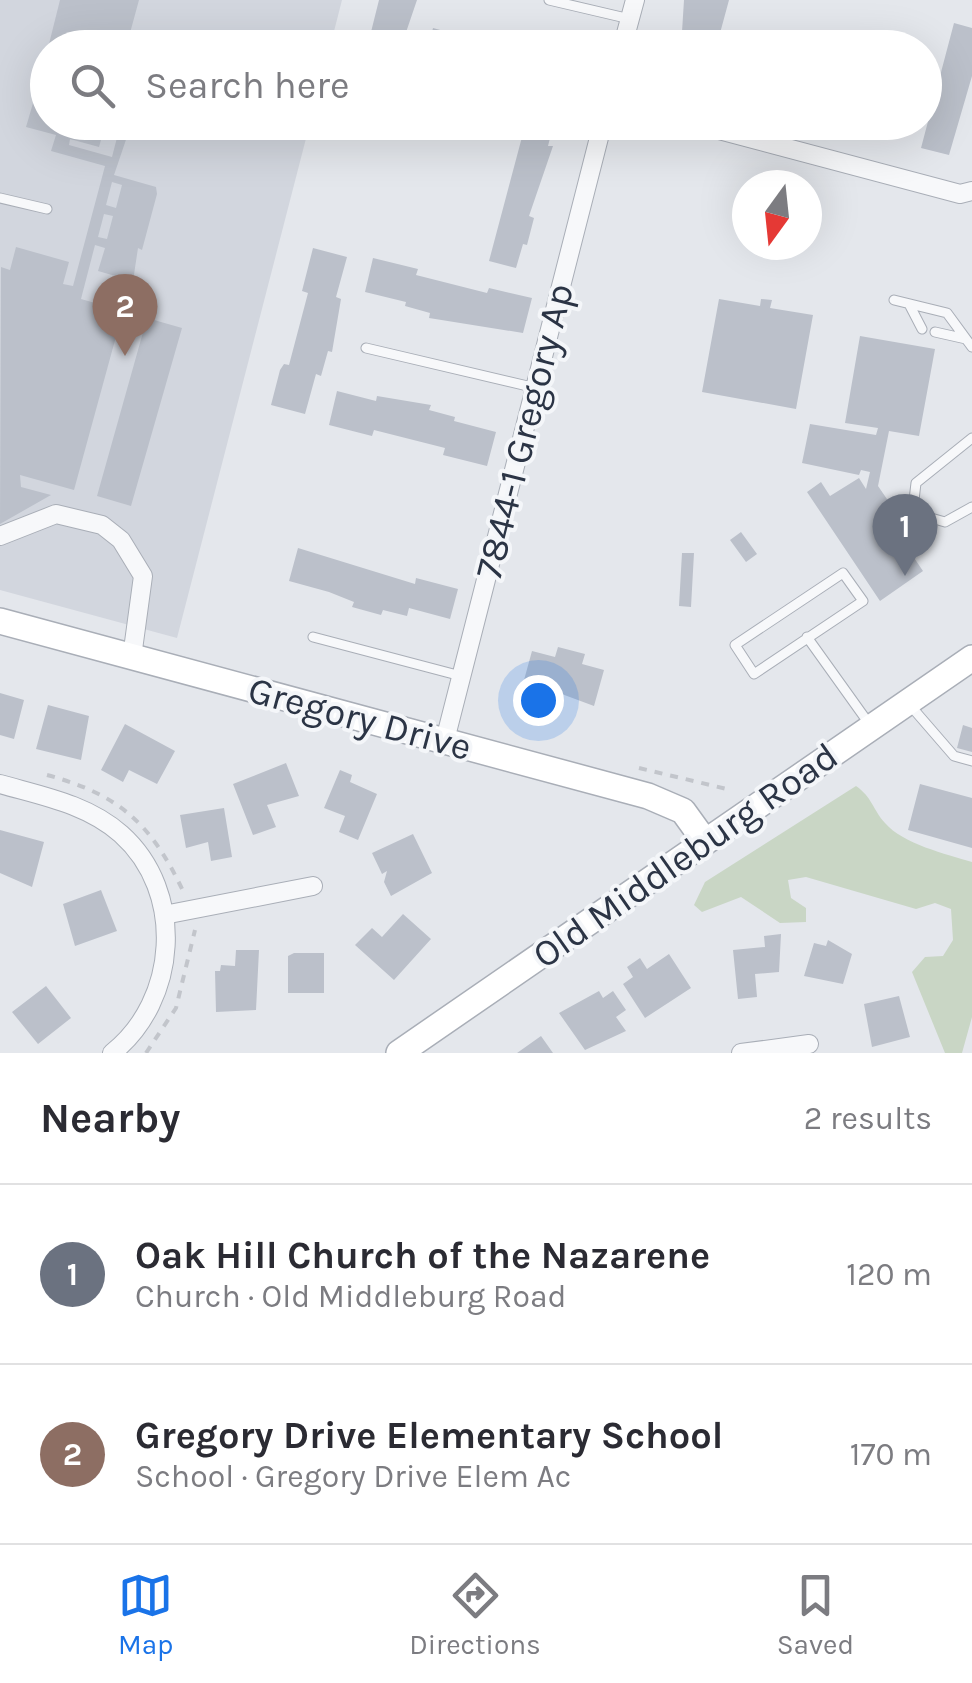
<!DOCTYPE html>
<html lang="en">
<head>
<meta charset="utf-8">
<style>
  body { margin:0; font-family:Karla,sans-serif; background:#f2f2f3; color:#2b2b33 }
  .compass { position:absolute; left:732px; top:170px; width:90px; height:90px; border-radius:50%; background:#fff; box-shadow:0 10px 40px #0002; rotate:195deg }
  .you { position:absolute; left:538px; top:700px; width:35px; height:35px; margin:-25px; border:8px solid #fff; border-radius:50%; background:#1a73e8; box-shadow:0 0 0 15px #1a73e833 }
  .badge { display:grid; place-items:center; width:65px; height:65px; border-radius:50%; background:#1a73e8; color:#fff; font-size:32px; font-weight:700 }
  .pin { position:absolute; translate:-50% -82px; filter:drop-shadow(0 2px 5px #0008) }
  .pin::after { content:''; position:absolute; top:52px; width:35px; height:30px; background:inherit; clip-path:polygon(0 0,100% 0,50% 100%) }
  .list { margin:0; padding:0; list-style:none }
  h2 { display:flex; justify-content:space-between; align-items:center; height:130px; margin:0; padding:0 40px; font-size:42px }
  h2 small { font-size:32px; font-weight:400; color:#7c7c81 }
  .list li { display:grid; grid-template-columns:65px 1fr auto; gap:30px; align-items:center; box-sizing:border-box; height:180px; padding:0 40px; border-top:2px solid #e1e1e2 }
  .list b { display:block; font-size:38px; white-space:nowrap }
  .list p { margin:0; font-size:32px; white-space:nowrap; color:#7c7c81 }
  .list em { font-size:32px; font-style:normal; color:#7c7c81 }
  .icon { flex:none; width:55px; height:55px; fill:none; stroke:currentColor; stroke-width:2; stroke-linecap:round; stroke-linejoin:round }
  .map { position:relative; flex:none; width:972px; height:1053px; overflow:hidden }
  .search { position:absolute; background:#fff; box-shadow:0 10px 40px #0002; left:30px; right:30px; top:30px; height:110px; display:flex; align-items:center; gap:25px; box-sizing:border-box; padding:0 35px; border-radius:55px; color:#7c7c81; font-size:38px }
  .sheet { height:490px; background:#fff }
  nav { display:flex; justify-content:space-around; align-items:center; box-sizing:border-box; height:140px; border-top:2px solid #e1e1e2; background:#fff; font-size:28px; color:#7c7c81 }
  nav a { display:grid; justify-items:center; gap:5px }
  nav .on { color:#1a73e8 }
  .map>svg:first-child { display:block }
</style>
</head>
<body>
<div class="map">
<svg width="972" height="1053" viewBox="0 0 972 1053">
  <rect width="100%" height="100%" fill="#e4e7ec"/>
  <!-- built -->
  <path fill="#d2d6de" d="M0,0H342L330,47L48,48V122L310,123L177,638L0,590Z"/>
  <!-- green -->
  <path fill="#c9d6c5" d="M856,786C872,797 873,810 885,823C903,844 946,854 972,862V1017L962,1053H945L912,972L925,957L943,956L953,940L951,909L935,903L916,909L806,877L788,880L791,898L806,908V922L780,923L741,897L702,912L694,905L705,882Z"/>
  <!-- building -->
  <path fill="#bbc0ca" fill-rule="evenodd" d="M60,0H139L130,33L155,40L152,48L127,43L126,48H48Z
    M379,0H417L401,47L369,40Z
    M684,0H729L716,48H681Z
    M954,23L972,28V76L949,155L921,148Z
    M433,28L473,39L475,35L500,41L501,36L539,48H428Z
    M48,52V122H106L99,147L70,139L69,145L112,157L121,122H132L114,175L156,187L157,194L142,250L138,248L133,281L98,271L105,248L95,245L81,299L123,311L74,490L20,475L21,487L51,495L0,524L1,267L10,270L16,247L69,262L63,284L73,286L105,166L51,151L56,135L26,127ZM112,182L122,185L116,208L106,205ZM104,214L113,216L107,239L98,237Z
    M526,122H554L548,146H553L529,216L534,218L527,245L523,244L516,268L489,261Z
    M313,248L347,257L336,297L341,299L332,352L328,351L321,376L316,374L305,414L271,405L280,370L284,364L289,365L308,293L302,291Z
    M373,258L418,269L416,275L487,293L489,288L532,298L523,333L429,318L430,313L405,306L406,302L365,292Z
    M719,299L760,306L761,299L772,300L770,308L813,315L796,409L702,392Z
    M147,318L182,328L131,506L97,496Z
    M860,336L935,349L919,436L889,431L878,486L898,515L889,521L923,571L880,601L807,492L821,482L830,496L859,478L866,489L870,472L861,470L859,475L802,463L810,424L876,435L878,428L845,423Z
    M337,391L376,401L377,396L431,405L429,410L455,417L454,421L496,432L487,466L443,455L445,448L374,430L372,436L329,425Z
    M741,532L757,554L746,562L730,540Z
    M298,548L415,584L416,578L458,589L450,619L409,608L407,616L383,610L381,615L352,607L354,602L329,592L289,581Z
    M682,553H694L691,607L679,606Z
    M558,647L585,654L582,664L604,670L594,706L524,680L532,651L555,657Z
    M0,693L24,700L14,739L0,735Z
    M48,705L89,716L81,760L36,749Z
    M125,724L175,751L157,784L129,770L123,782L101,770Z
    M963,725L972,728V752L957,748Z
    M286,763L299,796L267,805L276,827L253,835L233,784Z
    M340,770L352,775L350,782L377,794L358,840L339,832L345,816L324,808Z
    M920,784L972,798V848L908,830Z
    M224,808L232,857L211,861L208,842L186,848L180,815Z
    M0,830L44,842L32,887L0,873Z
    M413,834L432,873L391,896L384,882L387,871L382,874L372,853Z
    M101,890L117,931L75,946L63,904Z
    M403,914L431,939L394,980L355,945L372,928L382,937Z
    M781,934L779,972L755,974L757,997L738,999L733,950L765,947L764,936Z
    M828,940L852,954L843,984L804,976L814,943L826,946Z
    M236,950H259L256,1010L216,1012L215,971H220L221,965L235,966Z
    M294,953H324V993H288V956Z
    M669,954L691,988L645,1018L623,984L633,977L627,967L640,958L647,969Z
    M46,986L71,1018L38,1044L12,1012Z
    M599,991L603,998L613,991L626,1010L616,1017L626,1031L585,1050L559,1013Z
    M899,996L910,1037L872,1047L864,1004Z
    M541,1036L553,1053H517Z"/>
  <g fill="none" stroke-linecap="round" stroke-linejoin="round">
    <defs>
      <path id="lane" d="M549,0L630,19
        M0,198L47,209
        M894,300L947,313L972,347
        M909,304L922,329
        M935,332L966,339
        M366,348L536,388
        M972,438L916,483L914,500L924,516L945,522L972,507
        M843,573L863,601L754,674L735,645Z
        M313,637L461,676
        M807,637L870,725
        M909,704L954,756L972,761"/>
      <path id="street" d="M622,48L635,0
        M689,122L960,194L972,191
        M0,536L56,514L102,525L121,540L143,576L132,657
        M445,740L603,122
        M0,784C42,796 87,804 121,834C186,892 178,1001 112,1053
        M164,915L313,886
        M741,1053L809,1044"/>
      <path id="secondary" d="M0,621L648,796L683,811L704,840
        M399,1053L972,658"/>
    </defs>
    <!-- lane casing -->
    <use href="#lane" stroke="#a9aeb7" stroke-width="11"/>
    <!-- street casing -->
    <use href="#street" stroke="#a9aeb7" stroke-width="20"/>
    <!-- secondary casing -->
    <use href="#secondary" stroke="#a9aeb7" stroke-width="28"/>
    <!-- path -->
    <path stroke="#c2c5cb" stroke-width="4" stroke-dasharray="8 8" stroke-linecap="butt" d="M639,768L731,790
      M47,775C121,795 152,825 184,893
      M146,1053L176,1008L195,930"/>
    <!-- lane -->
    <use href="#lane" stroke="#f7f8fa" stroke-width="9"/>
    <!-- street -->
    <use href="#street" stroke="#f7f8fa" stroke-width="18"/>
    <!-- secondary -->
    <use href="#secondary" stroke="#fff" stroke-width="25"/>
  </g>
  <g text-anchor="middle" stroke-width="8" stroke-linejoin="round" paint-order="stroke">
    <!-- street labels -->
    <g font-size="38" fill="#2b3445" stroke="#f4f6f9">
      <text transform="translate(524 431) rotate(-76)" y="13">7844-1 Gregory Ap</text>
      <text transform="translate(360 718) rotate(15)" y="13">Gregory Drive</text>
      <text transform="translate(685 855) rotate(-35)" y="13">Old Middleburg Road</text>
    </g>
  </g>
</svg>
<svg class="compass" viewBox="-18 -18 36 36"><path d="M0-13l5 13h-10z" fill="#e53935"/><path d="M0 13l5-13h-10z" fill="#7c7c81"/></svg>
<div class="you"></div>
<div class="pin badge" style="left:905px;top:576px;background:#6b7280">1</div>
<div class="pin badge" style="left:125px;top:356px;background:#8d6e63">2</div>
<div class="search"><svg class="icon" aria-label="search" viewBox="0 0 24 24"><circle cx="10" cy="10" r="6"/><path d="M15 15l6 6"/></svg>Search here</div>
</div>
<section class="sheet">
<h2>Nearby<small>2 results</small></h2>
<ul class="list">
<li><span class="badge" style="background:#6b7280">1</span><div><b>Oak Hill Church of the Nazarene</b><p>Church · Old Middleburg Road</p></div><em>120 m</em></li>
<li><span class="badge" style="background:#8d6e63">2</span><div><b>Gregory Drive Elementary School</b><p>School · Gregory Drive Elem Ac</p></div><em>170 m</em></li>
</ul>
</section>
<nav>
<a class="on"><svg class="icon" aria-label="map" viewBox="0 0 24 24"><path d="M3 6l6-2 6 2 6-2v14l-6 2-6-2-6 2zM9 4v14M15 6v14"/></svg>Map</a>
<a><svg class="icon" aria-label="directions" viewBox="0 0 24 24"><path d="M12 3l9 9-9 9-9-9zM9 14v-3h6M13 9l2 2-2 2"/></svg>Directions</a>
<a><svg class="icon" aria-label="saved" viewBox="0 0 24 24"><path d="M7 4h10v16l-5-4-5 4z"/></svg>Saved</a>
</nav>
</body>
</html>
